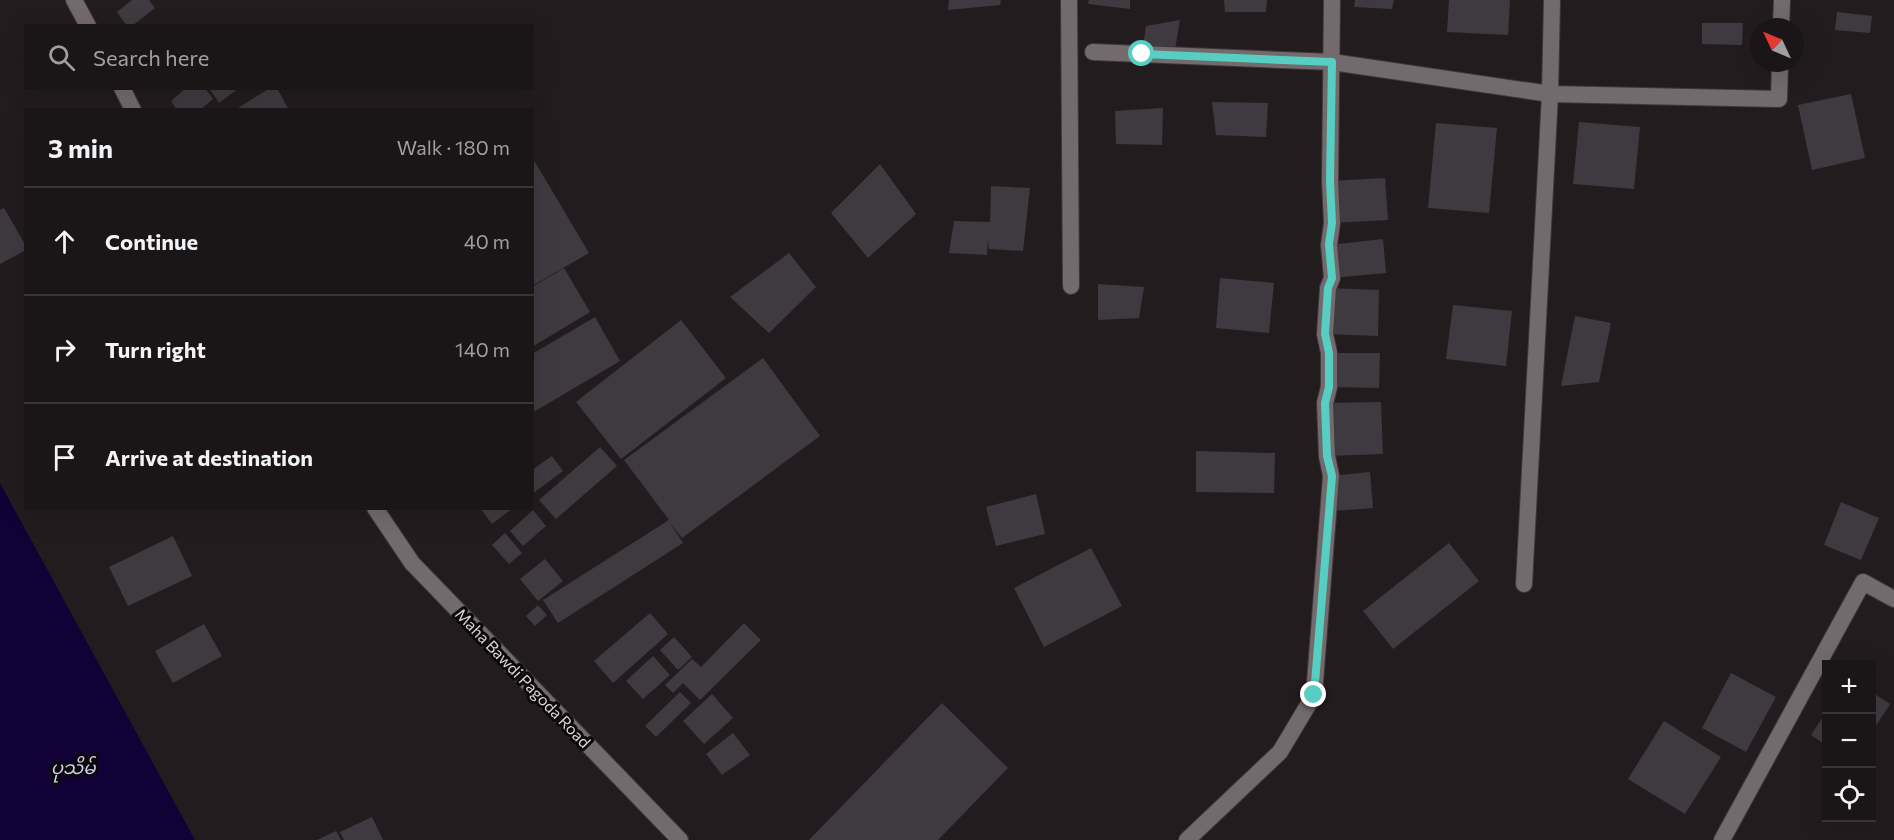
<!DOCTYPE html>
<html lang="en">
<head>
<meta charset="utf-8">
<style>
  body { margin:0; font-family:Commissioner,"Noto Sans Myanmar",sans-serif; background:#272224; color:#f1f3f6 }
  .controls { position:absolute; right:18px; bottom:18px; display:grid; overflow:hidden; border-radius:0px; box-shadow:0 6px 24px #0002 }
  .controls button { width:54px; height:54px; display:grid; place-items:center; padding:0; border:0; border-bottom:2px solid #383436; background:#1a1517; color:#f1f3f6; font:30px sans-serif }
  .compass { position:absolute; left:1750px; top:18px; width:54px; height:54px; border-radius:50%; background:#1a1517; box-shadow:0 6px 24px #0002; rotate:314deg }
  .stop { position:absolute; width:18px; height:18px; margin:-14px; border:4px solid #57cec2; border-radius:50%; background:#fff }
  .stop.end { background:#57cec2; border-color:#fff; box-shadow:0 2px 6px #0008 }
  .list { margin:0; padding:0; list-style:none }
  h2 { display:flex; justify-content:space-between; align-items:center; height:78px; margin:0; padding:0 24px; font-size:26px }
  h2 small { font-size:20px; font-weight:400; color:#9f9fa1 }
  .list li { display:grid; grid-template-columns:39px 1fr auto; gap:18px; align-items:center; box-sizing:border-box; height:108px; padding:0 24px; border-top:2px solid #383436 }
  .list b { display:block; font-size:22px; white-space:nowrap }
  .list em { font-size:20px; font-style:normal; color:#9f9fa1 }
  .icon { flex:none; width:33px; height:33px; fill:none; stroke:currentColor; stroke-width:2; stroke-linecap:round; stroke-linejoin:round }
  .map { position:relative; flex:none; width:1894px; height:840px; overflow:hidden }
  .search { position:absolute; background:#1a1517; box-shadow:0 6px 24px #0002; left:24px; top:24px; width:510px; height:66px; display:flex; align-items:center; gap:15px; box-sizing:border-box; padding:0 21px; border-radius:0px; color:#9f9fa1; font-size:22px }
  .panel { position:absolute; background:#1a1517; box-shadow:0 6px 24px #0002; left:24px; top:108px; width:510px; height:402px; border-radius:0px }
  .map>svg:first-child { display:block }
</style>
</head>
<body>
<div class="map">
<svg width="1894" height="840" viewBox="0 0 1894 840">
  <rect width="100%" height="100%" fill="#231c1f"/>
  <!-- water -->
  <path fill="#120137" d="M0,483L195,840H0Z"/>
  <!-- building -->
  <path fill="#3f3a40" d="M132,0H149L155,8L132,26H127L117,12Z
    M949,0H1001L1000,5L948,10Z
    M1089,0H1130V9L1088,4Z
    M1224,0H1267L1266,12H1225Z
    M1355,0H1394L1392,9L1354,7Z
    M1449,0H1510L1508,35L1447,32Z
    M1837,12L1872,16L1870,33L1835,30Z
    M1180,20L1174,55L1142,54L1146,26Z
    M1702,23H1743L1742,45L1702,44Z
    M186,88H205L213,99L200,110H177L171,101Z
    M209,88H239L219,103Z
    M270,88H277L289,110H235Z
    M1851,94L1865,158L1812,170L1798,105Z
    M1212,102L1268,103L1266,137L1216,135Z
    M1163,108L1162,145L1116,144L1115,111Z
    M1579,122L1640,127L1634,189L1573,184Z
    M1436,123L1497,128L1489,213L1428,208Z
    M532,157L589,253L532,286Z
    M880,164L916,214L868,258L831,213Z
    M1385,178L1388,220L1332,223L1330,181Z
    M991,186L1030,188L1023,251L989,249L988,239L987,255L949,253L954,221L990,222Z
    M4,208L26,246V250L0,264V210Z
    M1383,239L1386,273L1332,278L1329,245Z
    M789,253L816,287L769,333L730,297Z
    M564,268L590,312L532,347V287Z
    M1220,278L1274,283L1269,333L1216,328Z
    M1098,284L1144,287L1139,318L1098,320Z
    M1328,288L1379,290L1378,336L1325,334Z
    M1453,305L1512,311L1506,366L1446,359Z
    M1575,316L1611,323L1599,382L1561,386Z
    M595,317L620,361L532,413V354Z
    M681,320L726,378L621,459L576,402Z
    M1329,353H1380L1379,388L1329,387Z
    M763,358L820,436L682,538L670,523L683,543L558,623L543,600L669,520L624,460Z
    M1381,402L1383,454L1327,456L1325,403Z
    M600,447L617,466L556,519L539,500Z
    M1196,451L1275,453L1274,493L1196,492Z
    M552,456L563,471L532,494V470Z
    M1370,472L1373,508L1334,511L1331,476Z
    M1036,494L1045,534L996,546L986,507Z
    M1841,502L1879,518L1861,560L1824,545Z
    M480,508H513L492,524Z
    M533,510L546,526L523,546L510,531Z
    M505,533L522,553L509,564L492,545Z
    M173,536L192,576L128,606L109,567Z
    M1449,543L1479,581L1393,649L1363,611Z
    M1091,548L1122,606L1044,647L1014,588Z
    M545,559L563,581L538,601L520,579Z
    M538,605L547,615L535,626L526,616Z
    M650,613L668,634L613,683L594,661Z
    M744,623L761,640L700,700L683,683L673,693L665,685L692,659L701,667Z
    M204,624L222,656L173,683L155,651Z
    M674,637L692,657L678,670L660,650Z
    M653,656L670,675L643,699L626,681Z
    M1731,673L1776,697L1746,752L1702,728Z
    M680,692L691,703L656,737L645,726Z
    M1872,692L1890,704L1872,732Z
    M712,694L733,718L704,744L683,721Z
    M942,703L1008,768L938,840H809Z
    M1826,712V745L1811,735Z
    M1664,721L1721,757L1685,814L1628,779Z
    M733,733L750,755L722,775L706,754Z
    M372,817L383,840H344L340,832Z
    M336,831L341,840H317Z"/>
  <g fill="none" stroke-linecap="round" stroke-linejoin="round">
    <defs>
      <path id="minor" d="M1069,0L1071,286
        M1781,27L1782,0
        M1093,52L1332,62L1550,94L1779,99L1780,63
        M1524,584L1550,94L1552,0
        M1187,840L1280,752L1314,695L1331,476L1327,456L1325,403L1329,387V353L1325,334L1328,288L1332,278L1329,245L1332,223L1330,181L1332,0
        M1722,840L1863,582L1894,599"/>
      <path id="tertiary" d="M74,0L88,26
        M122,88L133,110
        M375,508L412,563L680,840"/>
    </defs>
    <!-- minor casing -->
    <use href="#minor" stroke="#3e393a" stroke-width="18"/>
    <!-- tertiary casing -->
    <use href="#tertiary" stroke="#3e393a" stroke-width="18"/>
    <!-- minor -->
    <use href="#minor" stroke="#736a6d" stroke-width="16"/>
    <!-- tertiary -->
    <use href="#tertiary" stroke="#736a6d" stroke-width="16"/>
  </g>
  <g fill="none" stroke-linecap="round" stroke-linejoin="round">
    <!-- route -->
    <path stroke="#57cec2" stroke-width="8" d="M1142,54L1332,62L1330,181L1332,223L1329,244L1332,278L1328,288L1325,334L1329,353V387L1325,403L1327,456L1332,476L1314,695"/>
  </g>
  <g text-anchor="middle" stroke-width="6" stroke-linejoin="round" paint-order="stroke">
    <!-- street labels -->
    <g font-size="16" fill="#dbd6d7" stroke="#0b0809">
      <text transform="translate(523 678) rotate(46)" y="6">Maha Bawdi Pagoda Road</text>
    </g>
    <!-- water labels -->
    <g font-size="18" font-style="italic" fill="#d2d0f5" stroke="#0b0809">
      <text x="73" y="774">ပုသိမ်</text>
    </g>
  </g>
</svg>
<div class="controls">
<button>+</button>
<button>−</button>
<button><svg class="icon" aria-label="locate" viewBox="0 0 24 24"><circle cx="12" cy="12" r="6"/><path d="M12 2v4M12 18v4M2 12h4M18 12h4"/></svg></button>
</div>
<svg class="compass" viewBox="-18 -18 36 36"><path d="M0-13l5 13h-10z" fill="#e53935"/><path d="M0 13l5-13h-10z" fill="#9f9fa1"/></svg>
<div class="stop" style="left:1142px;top:54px"></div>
<div class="stop end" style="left:1314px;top:695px"></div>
<div class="search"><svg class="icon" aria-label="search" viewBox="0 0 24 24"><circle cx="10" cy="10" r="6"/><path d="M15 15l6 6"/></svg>Search here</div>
<section class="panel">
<h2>3 min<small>Walk · 180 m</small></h2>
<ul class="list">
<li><svg class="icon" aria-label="ahead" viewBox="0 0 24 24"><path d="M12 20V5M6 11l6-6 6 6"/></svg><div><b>Continue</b></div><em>40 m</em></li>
<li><svg class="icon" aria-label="right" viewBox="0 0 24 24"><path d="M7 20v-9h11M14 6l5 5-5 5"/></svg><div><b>Turn right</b></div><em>140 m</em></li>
<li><svg class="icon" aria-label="arrive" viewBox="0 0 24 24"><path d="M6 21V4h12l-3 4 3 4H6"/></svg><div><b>Arrive at destination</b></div></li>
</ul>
</section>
</div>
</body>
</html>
